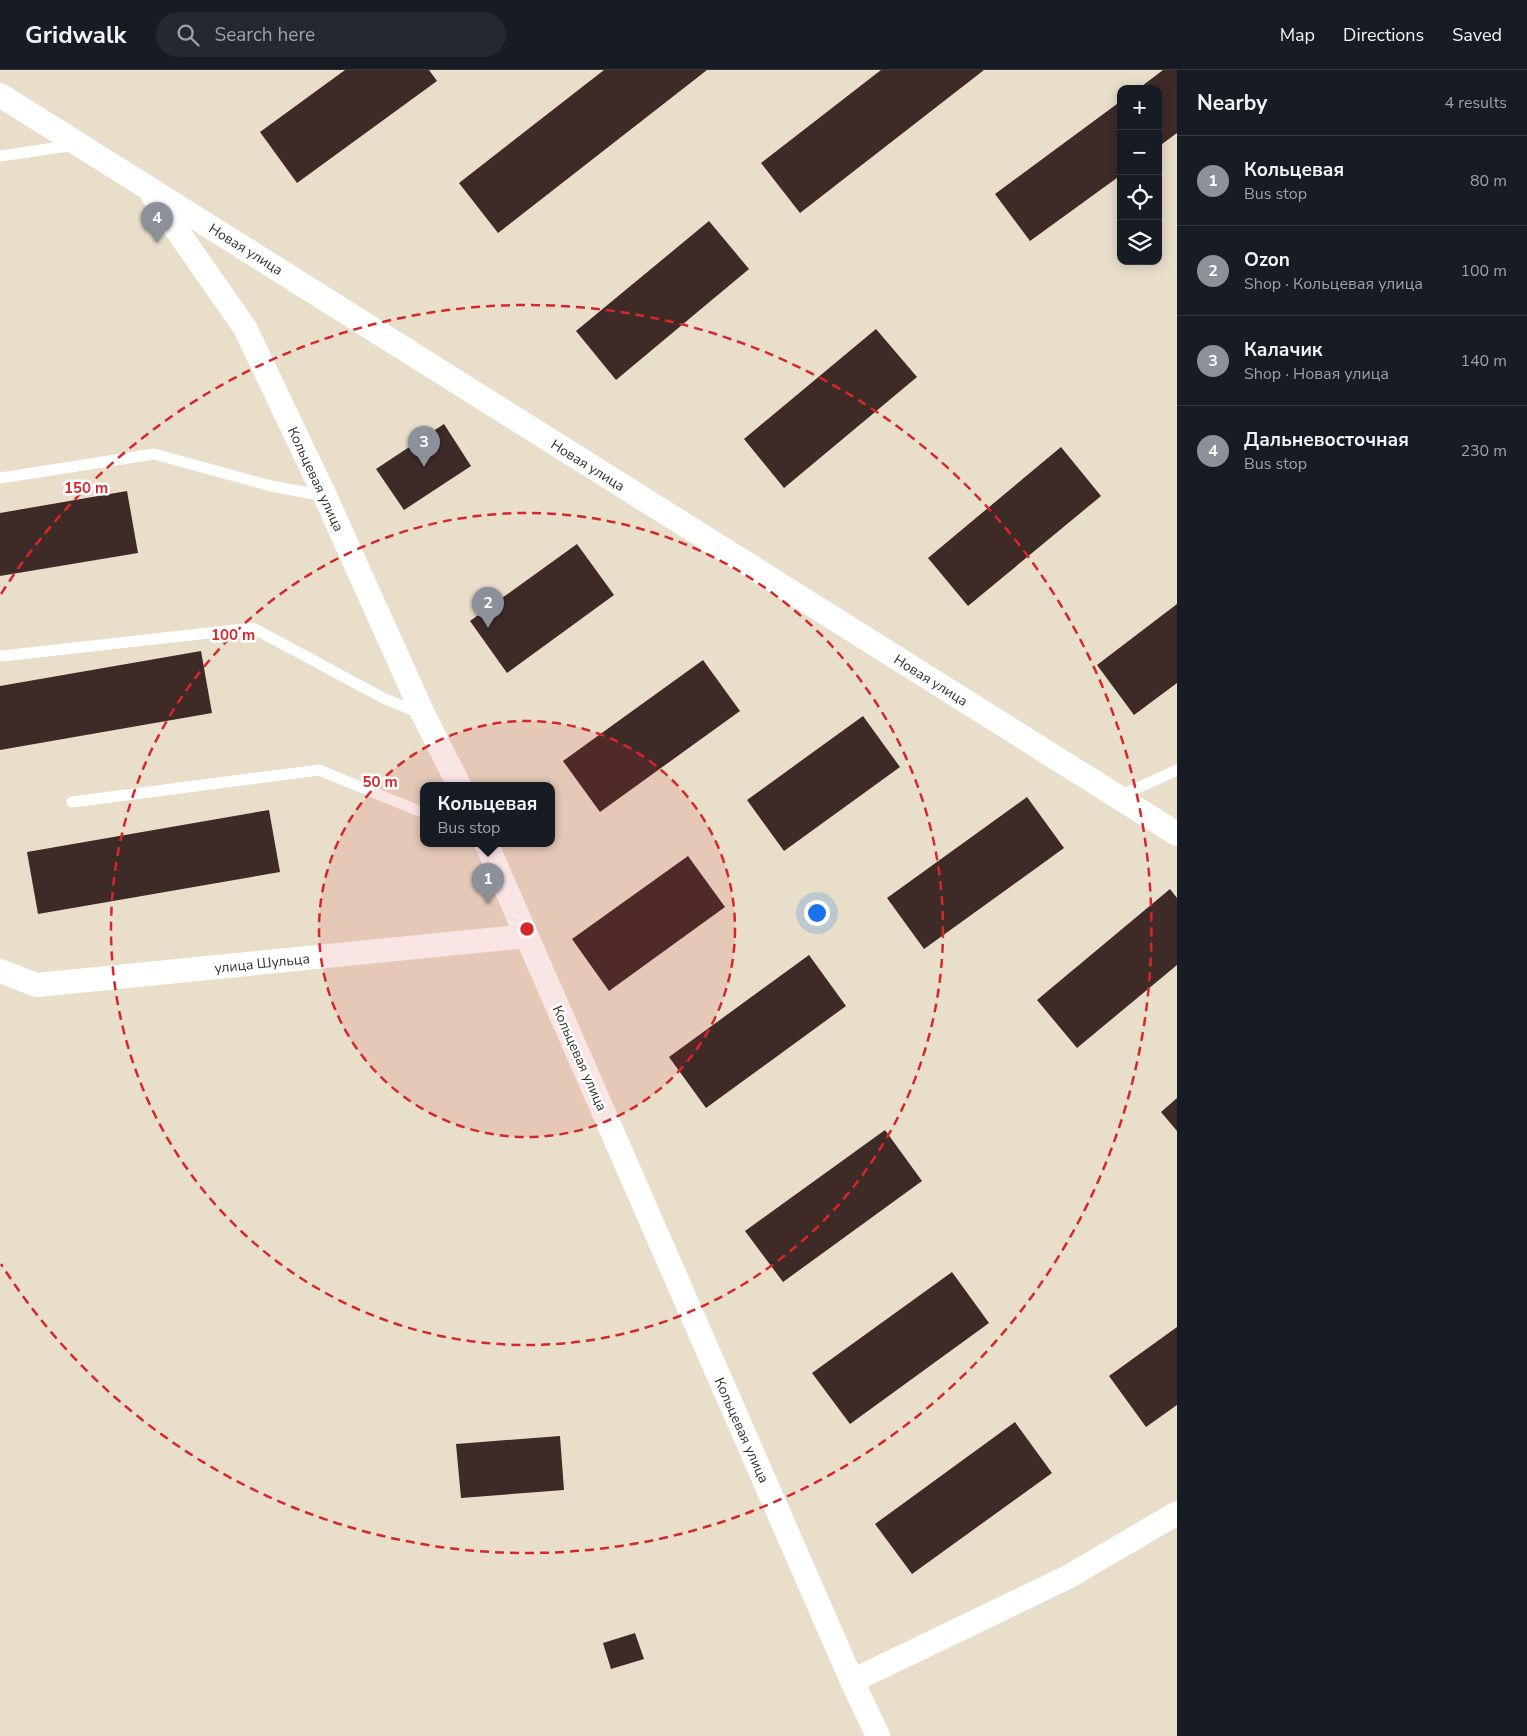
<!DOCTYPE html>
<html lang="en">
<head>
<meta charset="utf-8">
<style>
  body { margin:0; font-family:"Nunito Sans",sans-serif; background:#242831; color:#f1f3f6 }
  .controls { position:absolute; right:15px; top:15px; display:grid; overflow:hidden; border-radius:10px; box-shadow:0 2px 12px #0003 }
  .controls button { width:45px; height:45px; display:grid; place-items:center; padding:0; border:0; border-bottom:1px solid #363941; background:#171b24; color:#f1f3f6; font:25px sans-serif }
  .you { position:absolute; left:816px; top:842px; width:18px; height:18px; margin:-12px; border:4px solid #fff; border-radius:50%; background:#1a73e8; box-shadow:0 0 0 8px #1a73e833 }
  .badge { display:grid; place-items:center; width:32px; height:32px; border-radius:50%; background:#8c9099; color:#fff; font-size:16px; font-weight:700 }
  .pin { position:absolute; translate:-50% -41px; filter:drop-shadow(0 1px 2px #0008) }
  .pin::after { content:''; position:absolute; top:26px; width:18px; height:15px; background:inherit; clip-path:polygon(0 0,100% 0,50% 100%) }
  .popup { position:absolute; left:420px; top:712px; width:135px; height:65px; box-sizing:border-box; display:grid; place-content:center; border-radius:10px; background:#171b24; filter:drop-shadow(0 1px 4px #0005); font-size:16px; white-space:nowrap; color:#9ea1a6 }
  .popup b { font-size:19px; color:#f1f3f6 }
  .popup::after { content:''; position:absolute; left:50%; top:100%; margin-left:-10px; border:10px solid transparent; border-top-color:#171b24 }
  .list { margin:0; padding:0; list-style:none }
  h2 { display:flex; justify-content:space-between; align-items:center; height:65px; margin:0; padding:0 20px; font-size:21px }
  h2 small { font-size:16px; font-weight:400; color:#9ea1a6 }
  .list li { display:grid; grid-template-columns:32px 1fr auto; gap:15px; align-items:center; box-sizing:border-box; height:90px; padding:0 20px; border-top:1px solid #363941 }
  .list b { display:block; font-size:19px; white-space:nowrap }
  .list p { margin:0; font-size:16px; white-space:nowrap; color:#9ea1a6 }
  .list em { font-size:16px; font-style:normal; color:#9ea1a6 }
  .icon { flex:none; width:28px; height:28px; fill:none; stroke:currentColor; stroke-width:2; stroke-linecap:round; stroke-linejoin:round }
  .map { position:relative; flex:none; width:1177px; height:1666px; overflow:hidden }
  header { display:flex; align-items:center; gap:30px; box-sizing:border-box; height:70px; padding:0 25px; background:#171b24; border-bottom:1px solid #363941 }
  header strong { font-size:24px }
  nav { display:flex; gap:28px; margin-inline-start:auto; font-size:18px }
  .search { width:350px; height:45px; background:#242831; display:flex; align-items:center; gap:12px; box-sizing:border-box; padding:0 18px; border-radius:28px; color:#9ea1a6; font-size:19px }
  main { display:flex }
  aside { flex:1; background:#171b24 }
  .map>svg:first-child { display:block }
</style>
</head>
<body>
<header>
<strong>Gridwalk</strong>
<div class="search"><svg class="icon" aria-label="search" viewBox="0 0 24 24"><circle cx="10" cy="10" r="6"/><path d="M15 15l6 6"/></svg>Search here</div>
<nav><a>Map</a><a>Directions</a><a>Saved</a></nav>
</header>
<main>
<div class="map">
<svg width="1177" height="1666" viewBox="0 0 1177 1666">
  <rect width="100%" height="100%" fill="#e8deca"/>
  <!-- building -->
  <path fill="#3e2b28" d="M345,0H429L437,11L297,113L260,62Z
    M604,0H707L498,163L459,113Z
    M881,0H984L800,143L761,93Z
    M1163,0H1177V63L1158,77V19H1138Z
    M1121,31V105L1030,171L995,124Z
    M709,151L749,199L616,310L576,261Z
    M876,259L917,307L784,418L744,369Z
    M444,354L471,396L404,440L376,399Z
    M1061,377L1101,426L968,536L928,488Z
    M127,421L138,483L0,506V443Z
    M577,474L614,525L507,603L470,551Z
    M1177,534V613L1134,645L1097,595Z
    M201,581L212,643L0,680V616Z
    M703,590L740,641L600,742L563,691Z
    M863,646L900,697L784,781L747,730Z
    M1027,727L1064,778L924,879L887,828Z
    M269,740L280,802L38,844L27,782Z
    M688,786L725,837L609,921L572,869Z
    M1170,819L1177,828V895L1077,978L1037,930Z
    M809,885L846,936L706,1038L669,987Z
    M1177,1028V1061L1161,1042Z
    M885,1060L922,1111L783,1212L745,1161Z
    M952,1202L989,1253L850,1354L812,1303Z
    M1177,1257V1335L1146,1357L1109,1306Z
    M1015,1352L1052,1403L912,1504L875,1454Z
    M560,1366L564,1420L461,1428L456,1374Z
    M635,1563L644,1589L611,1599L603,1573Z"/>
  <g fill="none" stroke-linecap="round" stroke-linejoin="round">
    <!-- service -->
    <path stroke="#fff" stroke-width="11" d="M0,86L75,75
      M0,408L154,384L271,416L325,426
      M2,586L253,558L385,629L422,644
      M1118,727L1177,700
      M72,732L319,700L424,743"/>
    <!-- minor -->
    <path stroke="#fff" stroke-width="24" d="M0,25L1177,764
      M153,126L245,258L325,426L423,644L459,715
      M486,773L852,1611L878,1666
      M0,901L37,915L527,866
      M852,1611L1068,1507L1177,1443"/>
  </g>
  <!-- distance rings -->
  <circle cx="527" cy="859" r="208" fill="#d62828" fill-opacity=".12"/>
  <g fill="none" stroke="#d62828" stroke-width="2.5" stroke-dasharray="9 6">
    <circle cx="527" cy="859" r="208"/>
    <circle cx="527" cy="859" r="416"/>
    <path d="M1 524A624 624 0 1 1 1 1194"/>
  </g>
  <g text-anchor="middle" stroke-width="5" stroke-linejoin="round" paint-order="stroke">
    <!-- street labels -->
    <g font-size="14" fill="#35312a" stroke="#fff">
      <text transform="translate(246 179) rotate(32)" y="5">Новая улица</text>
      <text transform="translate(588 395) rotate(32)" y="5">Новая улица</text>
      <text transform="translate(316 409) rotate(65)" y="5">Кольцевая улица</text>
      <text transform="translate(931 610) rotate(32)" y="5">Новая улица</text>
      <text transform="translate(262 893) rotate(-6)" y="5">улица Шульца</text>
      <text transform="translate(580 988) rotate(66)" y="5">Кольцевая улица</text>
      <text transform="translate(742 1360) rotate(66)" y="5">Кольцевая улица</text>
    </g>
  </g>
  <circle cx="527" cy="859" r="8" fill="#d62828" stroke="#fff" stroke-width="2.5"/>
  <g font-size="15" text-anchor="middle" font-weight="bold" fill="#d62828" stroke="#fff" stroke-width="5" stroke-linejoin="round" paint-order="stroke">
    <text x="86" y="423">150 m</text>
    <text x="233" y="570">100 m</text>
    <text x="380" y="717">50 m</text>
  </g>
</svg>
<div class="controls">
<button>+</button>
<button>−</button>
<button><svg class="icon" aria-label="locate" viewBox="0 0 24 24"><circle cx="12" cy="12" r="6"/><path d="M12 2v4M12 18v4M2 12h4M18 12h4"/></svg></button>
<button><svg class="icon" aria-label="layers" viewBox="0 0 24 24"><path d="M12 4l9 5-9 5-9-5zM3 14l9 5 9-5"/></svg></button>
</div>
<div class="you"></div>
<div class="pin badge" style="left:488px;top:834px">1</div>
<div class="popup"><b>Кольцевая</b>Bus stop</div>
<div class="pin badge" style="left:488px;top:558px">2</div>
<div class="pin badge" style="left:424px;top:397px">3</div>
<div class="pin badge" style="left:157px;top:173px">4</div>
</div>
<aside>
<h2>Nearby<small>4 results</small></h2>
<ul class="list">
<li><span class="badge">1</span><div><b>Кольцевая</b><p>Bus stop</p></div><em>80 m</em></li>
<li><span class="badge">2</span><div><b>Ozon</b><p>Shop · Кольцевая улица</p></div><em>100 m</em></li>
<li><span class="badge">3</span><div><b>Калачик</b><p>Shop · Новая улица</p></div><em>140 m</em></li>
<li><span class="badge">4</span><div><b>Дальневосточная</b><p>Bus stop</p></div><em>230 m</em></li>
</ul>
</aside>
</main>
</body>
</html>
